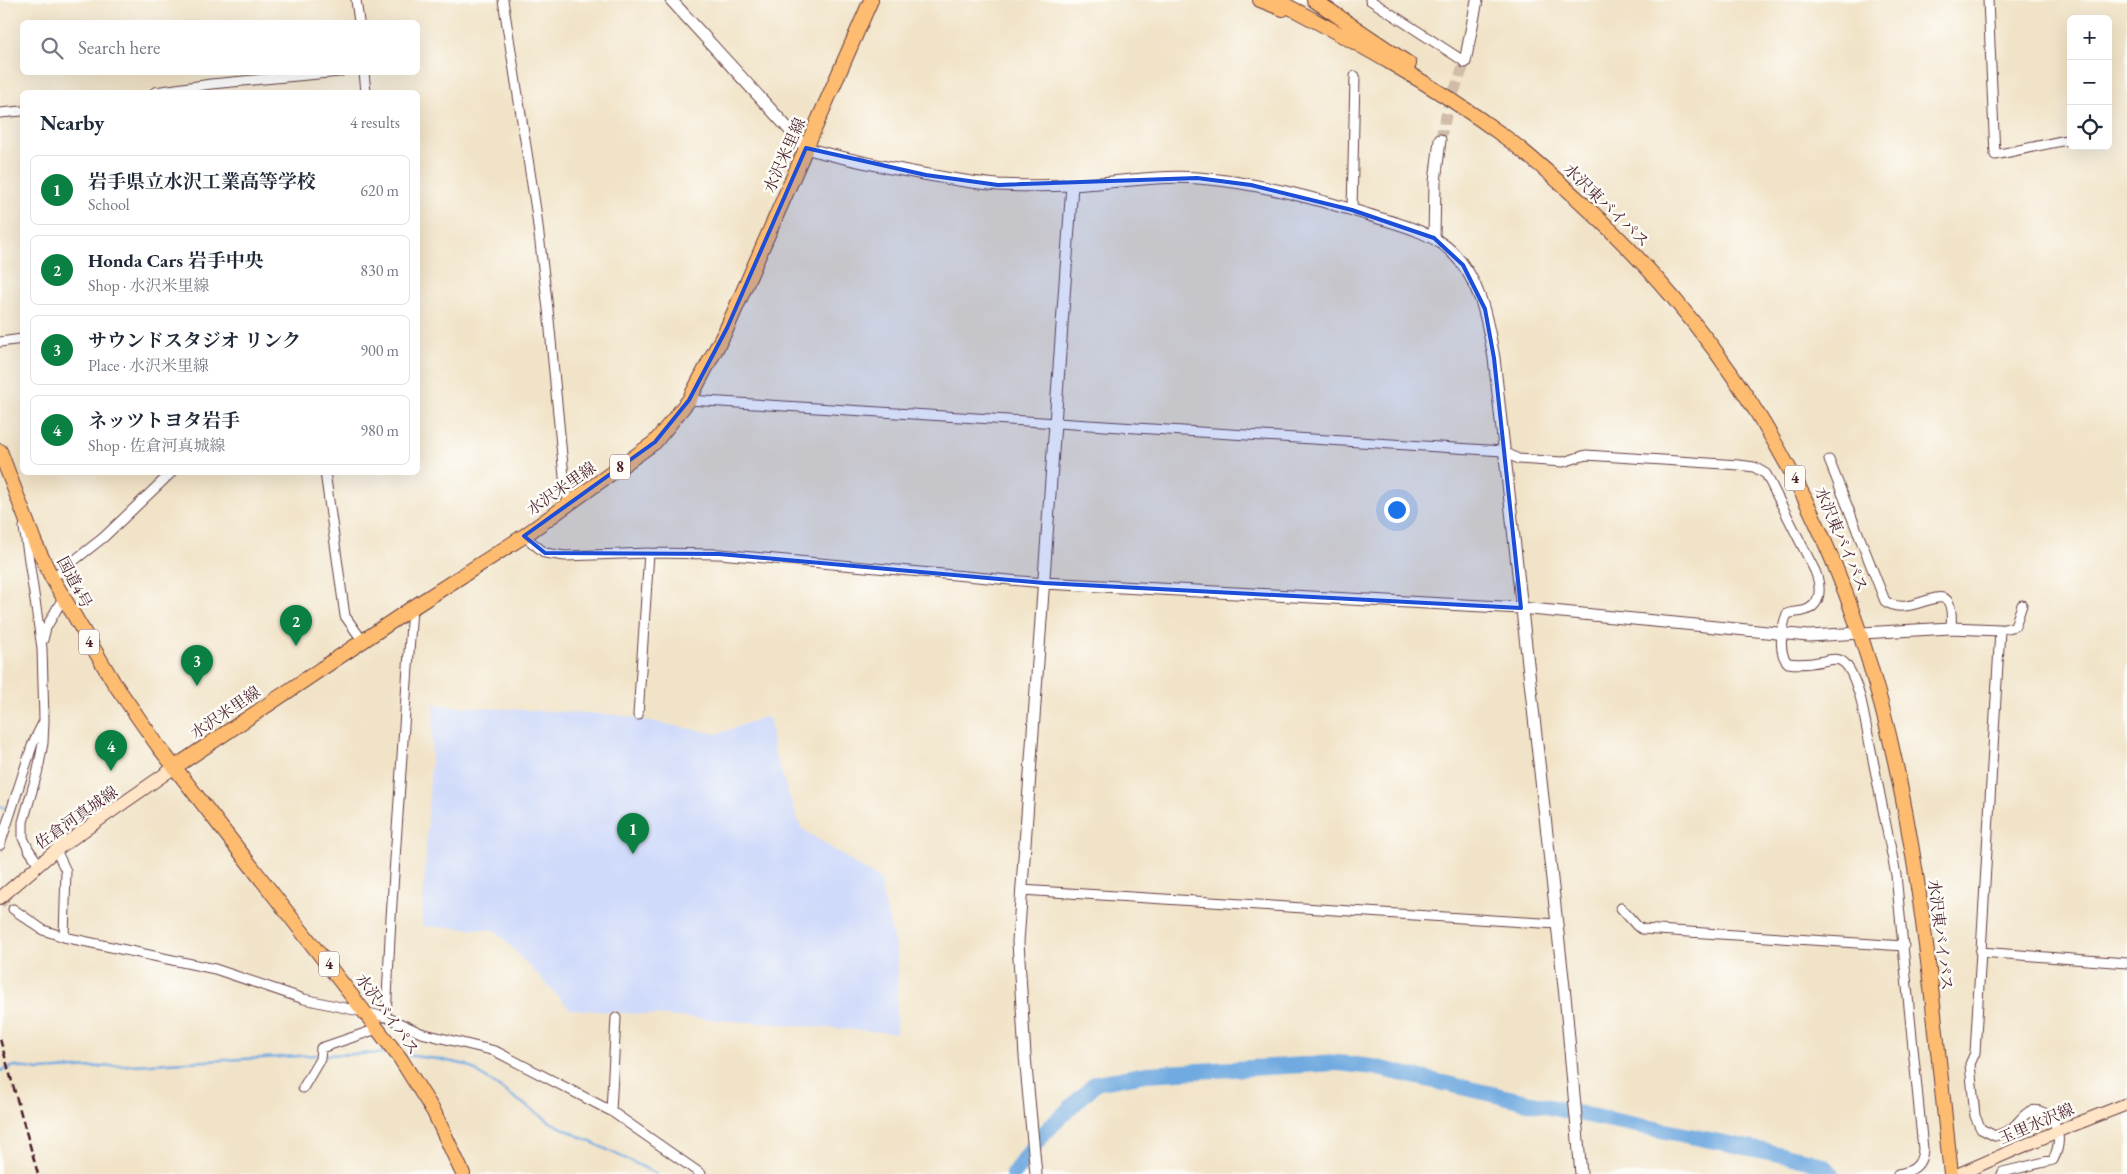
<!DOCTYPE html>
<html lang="en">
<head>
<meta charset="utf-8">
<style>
  body { margin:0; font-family:"EB Garamond","Noto Serif JP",serif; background:#f6f6f7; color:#1f2937 }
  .controls { position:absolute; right:15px; top:15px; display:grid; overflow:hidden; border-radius:8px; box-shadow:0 5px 20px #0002 }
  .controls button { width:45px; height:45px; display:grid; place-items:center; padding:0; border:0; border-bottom:1px solid #e0e1e3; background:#fff; color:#1f2937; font:25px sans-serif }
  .you { position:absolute; left:1396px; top:509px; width:18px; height:18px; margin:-12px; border:4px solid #fff; border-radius:50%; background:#1a73e8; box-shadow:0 0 0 8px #1a73e833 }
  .badge { display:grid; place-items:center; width:32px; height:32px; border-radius:50%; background:#0b8043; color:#fff; font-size:16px; font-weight:700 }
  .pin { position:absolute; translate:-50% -41px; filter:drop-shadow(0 1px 2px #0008) }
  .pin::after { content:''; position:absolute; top:26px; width:18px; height:15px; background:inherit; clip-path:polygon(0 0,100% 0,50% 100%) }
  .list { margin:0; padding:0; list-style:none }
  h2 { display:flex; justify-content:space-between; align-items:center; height:65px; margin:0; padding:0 20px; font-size:21px }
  h2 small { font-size:16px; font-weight:400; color:#747a83 }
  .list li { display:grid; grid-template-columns:32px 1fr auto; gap:15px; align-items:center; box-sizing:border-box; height:70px; margin:0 10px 10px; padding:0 10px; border:1px solid #e0e1e3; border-radius:8px }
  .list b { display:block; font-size:19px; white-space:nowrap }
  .list p { margin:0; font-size:16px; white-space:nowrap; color:#747a83 }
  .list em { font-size:16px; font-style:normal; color:#747a83 }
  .icon { flex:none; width:28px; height:28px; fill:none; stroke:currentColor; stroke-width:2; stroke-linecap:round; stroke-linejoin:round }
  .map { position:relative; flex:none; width:2127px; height:1174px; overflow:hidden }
  .search { position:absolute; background:#fff; box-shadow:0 5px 20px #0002; left:20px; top:20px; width:400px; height:55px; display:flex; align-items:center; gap:12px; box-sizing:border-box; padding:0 18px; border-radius:8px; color:#747a83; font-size:19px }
  .panel { position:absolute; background:#fff; box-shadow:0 5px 20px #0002; left:20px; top:90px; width:400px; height:385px; border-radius:8px }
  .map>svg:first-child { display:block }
</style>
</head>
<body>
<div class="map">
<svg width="2127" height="1174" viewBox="0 0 2127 1174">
  <rect width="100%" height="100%" fill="#fdfcf7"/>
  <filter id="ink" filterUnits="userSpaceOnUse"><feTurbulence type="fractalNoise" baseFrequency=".02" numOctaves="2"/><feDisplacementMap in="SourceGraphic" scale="10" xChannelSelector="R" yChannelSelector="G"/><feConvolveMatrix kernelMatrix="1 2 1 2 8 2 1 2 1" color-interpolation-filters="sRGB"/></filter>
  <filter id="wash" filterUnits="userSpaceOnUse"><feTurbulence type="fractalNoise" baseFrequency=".0096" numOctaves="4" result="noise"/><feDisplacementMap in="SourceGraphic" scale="20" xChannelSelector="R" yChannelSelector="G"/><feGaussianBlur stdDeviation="1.12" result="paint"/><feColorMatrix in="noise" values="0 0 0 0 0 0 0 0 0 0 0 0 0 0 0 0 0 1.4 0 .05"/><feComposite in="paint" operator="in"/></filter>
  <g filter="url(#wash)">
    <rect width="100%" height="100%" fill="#f1e3c7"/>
    <!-- built -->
    <path fill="#cfdafa" d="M434,705L618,715L718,734L764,717L770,719L774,752L801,828L879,879L898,959L896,1033L570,1009L495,930L422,926Z"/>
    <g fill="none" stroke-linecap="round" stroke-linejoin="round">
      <!-- stream -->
      <path stroke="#71aae0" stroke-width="2.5" d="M0,807L8,809
        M323,1055L389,1053
        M405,1055L438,1059L467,1065L550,1122L657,1174
        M0,1071L14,1066L39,1070L317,1055"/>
      <!-- river -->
      <path stroke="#71aae0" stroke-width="16" d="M1013,1174L1044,1133L1096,1083L1146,1074L1338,1063L1373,1067L1567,1111L1808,1160L1823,1166L1832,1174"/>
    </g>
  </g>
  <g filter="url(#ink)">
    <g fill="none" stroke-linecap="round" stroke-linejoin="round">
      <!-- minor-tunnel -->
      <path stroke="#d0bca8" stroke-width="9" stroke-dasharray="9 4.5" stroke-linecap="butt" d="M0,898L13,909"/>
      <!-- tertiary-tunnel -->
      <path stroke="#d0bca8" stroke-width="11" stroke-dasharray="11 5.5" stroke-linecap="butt" d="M1440,140L1448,108L1465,62"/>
      <defs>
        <path id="minor" d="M356,0L359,22
          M503,0L536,210L548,309L565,487L569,503
          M1370,0L1465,62
          M1988,0L1995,155L2071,139
          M364,72L366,92
          M155,92L211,84L340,72
          M0,113L22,111
          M1352,210L1355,76
          M0,342L22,339
          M689,400L1503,451L1518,459L1563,462L1586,455L1739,465L1754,467L1766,474L1815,571C1821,586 1823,606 1803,611C1798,612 1793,612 1787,614C1782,626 1777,653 1788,663C1834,670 1842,634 1861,700L1896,875L1923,1149C1922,1166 1913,1171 1898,1174
          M1829,460L1885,601C1915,623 1956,565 1951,628
          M325,472L345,616L362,640
          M24,527L42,648L44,720L43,743L38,770L23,822V838L29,850L38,863
          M524,536L545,553L565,556L649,553L719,554L1044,583
          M52,578L104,537L172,472
          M43,640L46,628L63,598
          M638,715L649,553
          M0,845L33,743L43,723
          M56,850L66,871L64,937L215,969L304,999L386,1017L421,1033L495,1051L611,1111L701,1174
          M1021,890L1557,924
          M1621,908L1637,926L1642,929L1904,946
          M13,909L43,930L64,937
          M1980,952L2127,963
          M386,1017L391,918L412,608
          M303,1088L320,1059L321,1048L377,1029
          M611,1111L616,1018
          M2002,1174L2003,1172L2053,1160C2058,1150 2061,1139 2056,1127C2052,1115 2037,1105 2026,1114C2021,1118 2017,1124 2012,1128C2008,1132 2000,1134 1995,1136L1981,1129L1975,1116L1970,1064L1975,1053L2000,630L2015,626L2022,605"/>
        <path id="tertiary" d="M671,0L806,148C832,156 859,161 886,167C923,174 960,182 998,185C1022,186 1048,186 1072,185C1114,183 1156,175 1198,178C1255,182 1314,198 1369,215C1397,224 1430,231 1451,251C1481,280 1487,320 1494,358L1566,1005L1581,1174
          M1465,62L1477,0
          M1434,238L1435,182L1440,140
          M1044,583L1521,608L1808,636L1951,628L2000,630
          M1036,1174L1025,1056L1018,942L1072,185"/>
        <path id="secondary" d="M0,898L56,850L175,767
          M1959,1174L2058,1131L2127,1104"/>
        <path id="primary" d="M175,767L412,608L524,536L655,442L689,400L727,328L871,0"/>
        <path id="trunk" d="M1260,0L1283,9
          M1276,0C1354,41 1433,84 1505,137C1532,157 1557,180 1582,203C1758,364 1857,562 1902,795C1927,920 1937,1047 1951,1174
          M1314,0L1409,64
          M0,451L35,543L52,578L114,683L158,746L400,1058L434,1112L463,1174"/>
      </defs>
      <!-- minor casing -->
      <use href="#minor" stroke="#633c42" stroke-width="11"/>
      <!-- tertiary casing -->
      <use href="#tertiary" stroke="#633c42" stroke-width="13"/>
      <!-- secondary casing -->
      <use href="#secondary" stroke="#633c42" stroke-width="14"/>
      <!-- primary casing -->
      <use href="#primary" stroke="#633c42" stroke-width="16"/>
      <!-- trunk casing -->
      <use href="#trunk" stroke="#633c42" stroke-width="16"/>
      <!-- minor -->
      <use href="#minor" stroke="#fff" stroke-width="9"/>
      <!-- tertiary -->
      <use href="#tertiary" stroke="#fff" stroke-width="11"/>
      <!-- secondary -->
      <use href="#secondary" stroke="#ffe4c6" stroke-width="12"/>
      <!-- primary -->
      <use href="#primary" stroke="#febc70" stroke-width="14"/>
      <!-- trunk -->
      <use href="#trunk" stroke="#febc70" stroke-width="14"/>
      <!-- rail -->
      <path stroke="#4a1f2b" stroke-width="2.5" stroke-dasharray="8 4" stroke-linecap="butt" d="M0,1039L38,1174"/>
    </g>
  </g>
  <!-- marked area -->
  <path fill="#1d4ed8" fill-opacity="0.2" stroke="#1d4ed8" stroke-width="4" stroke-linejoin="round" d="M806,148L926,175L998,185L1197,178L1251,185L1352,210L1434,238L1463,265L1485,309L1494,358L1521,608L1044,583L719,554L545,553L524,536L655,442L689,400L727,328Z"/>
  <g text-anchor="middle" stroke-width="5" stroke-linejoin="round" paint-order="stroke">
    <!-- shield labels -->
    <g fill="#fdfcf7" stroke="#806168" stroke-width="1">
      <rect x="610" y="454.5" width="20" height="25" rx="4"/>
      <rect x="1785" y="465.5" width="20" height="25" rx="4"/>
      <rect x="79" y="629.5" width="20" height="25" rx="4"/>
      <rect x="319" y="951.5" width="20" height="25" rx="4"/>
    </g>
    <g font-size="15" font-weight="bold" fill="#4a1f2b">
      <text x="620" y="472">8</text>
      <text x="1795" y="483">4</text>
      <text x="89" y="647">4</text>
      <text x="329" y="969">4</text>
    </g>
    <!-- street labels -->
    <g font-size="16" fill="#4a1f2b" stroke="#fdfcf7">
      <text transform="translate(784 155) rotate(-66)" y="6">水沢米里線</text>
      <text transform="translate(1607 205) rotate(44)" y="6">水沢東バイパス</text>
      <text transform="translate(561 488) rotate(-35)" y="6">水沢米里線</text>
      <text transform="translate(1842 539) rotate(67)" y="6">水沢東バイパス</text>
      <text transform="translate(75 582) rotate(62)" y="6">国道4号</text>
      <text transform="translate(225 712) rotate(-34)" y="6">水沢米里線</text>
      <text transform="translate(76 817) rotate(-35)" y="6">佐倉河真城線</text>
      <text transform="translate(1941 935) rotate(83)" y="6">水沢東バイパス</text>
      <text transform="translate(388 1014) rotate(54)" y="6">水沢バイパス</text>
      <text transform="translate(2036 1123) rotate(-23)" y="6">玉里水沢線</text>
    </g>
  </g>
</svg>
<div class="controls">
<button>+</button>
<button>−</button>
<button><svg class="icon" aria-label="locate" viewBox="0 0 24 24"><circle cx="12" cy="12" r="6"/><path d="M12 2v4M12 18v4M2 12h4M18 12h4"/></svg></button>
</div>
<div class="you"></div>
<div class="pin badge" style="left:633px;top:854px">1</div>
<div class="pin badge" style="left:296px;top:646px">2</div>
<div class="pin badge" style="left:197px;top:686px">3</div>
<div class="pin badge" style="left:111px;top:771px">4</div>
<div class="search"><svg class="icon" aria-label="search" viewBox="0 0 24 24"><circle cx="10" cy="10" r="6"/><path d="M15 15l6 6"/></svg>Search here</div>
<section class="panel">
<h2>Nearby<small>4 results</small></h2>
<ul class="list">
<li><span class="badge">1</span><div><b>岩手県立水沢工業高等学校</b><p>School</p></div><em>620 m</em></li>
<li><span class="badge">2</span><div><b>Honda Cars 岩手中央</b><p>Shop · 水沢米里線</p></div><em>830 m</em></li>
<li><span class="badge">3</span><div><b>サウンドスタジオ リンク</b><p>Place · 水沢米里線</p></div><em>900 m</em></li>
<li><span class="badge">4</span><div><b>ネッツトヨタ岩手</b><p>Shop · 佐倉河真城線</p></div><em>980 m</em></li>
</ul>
</section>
</div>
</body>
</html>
